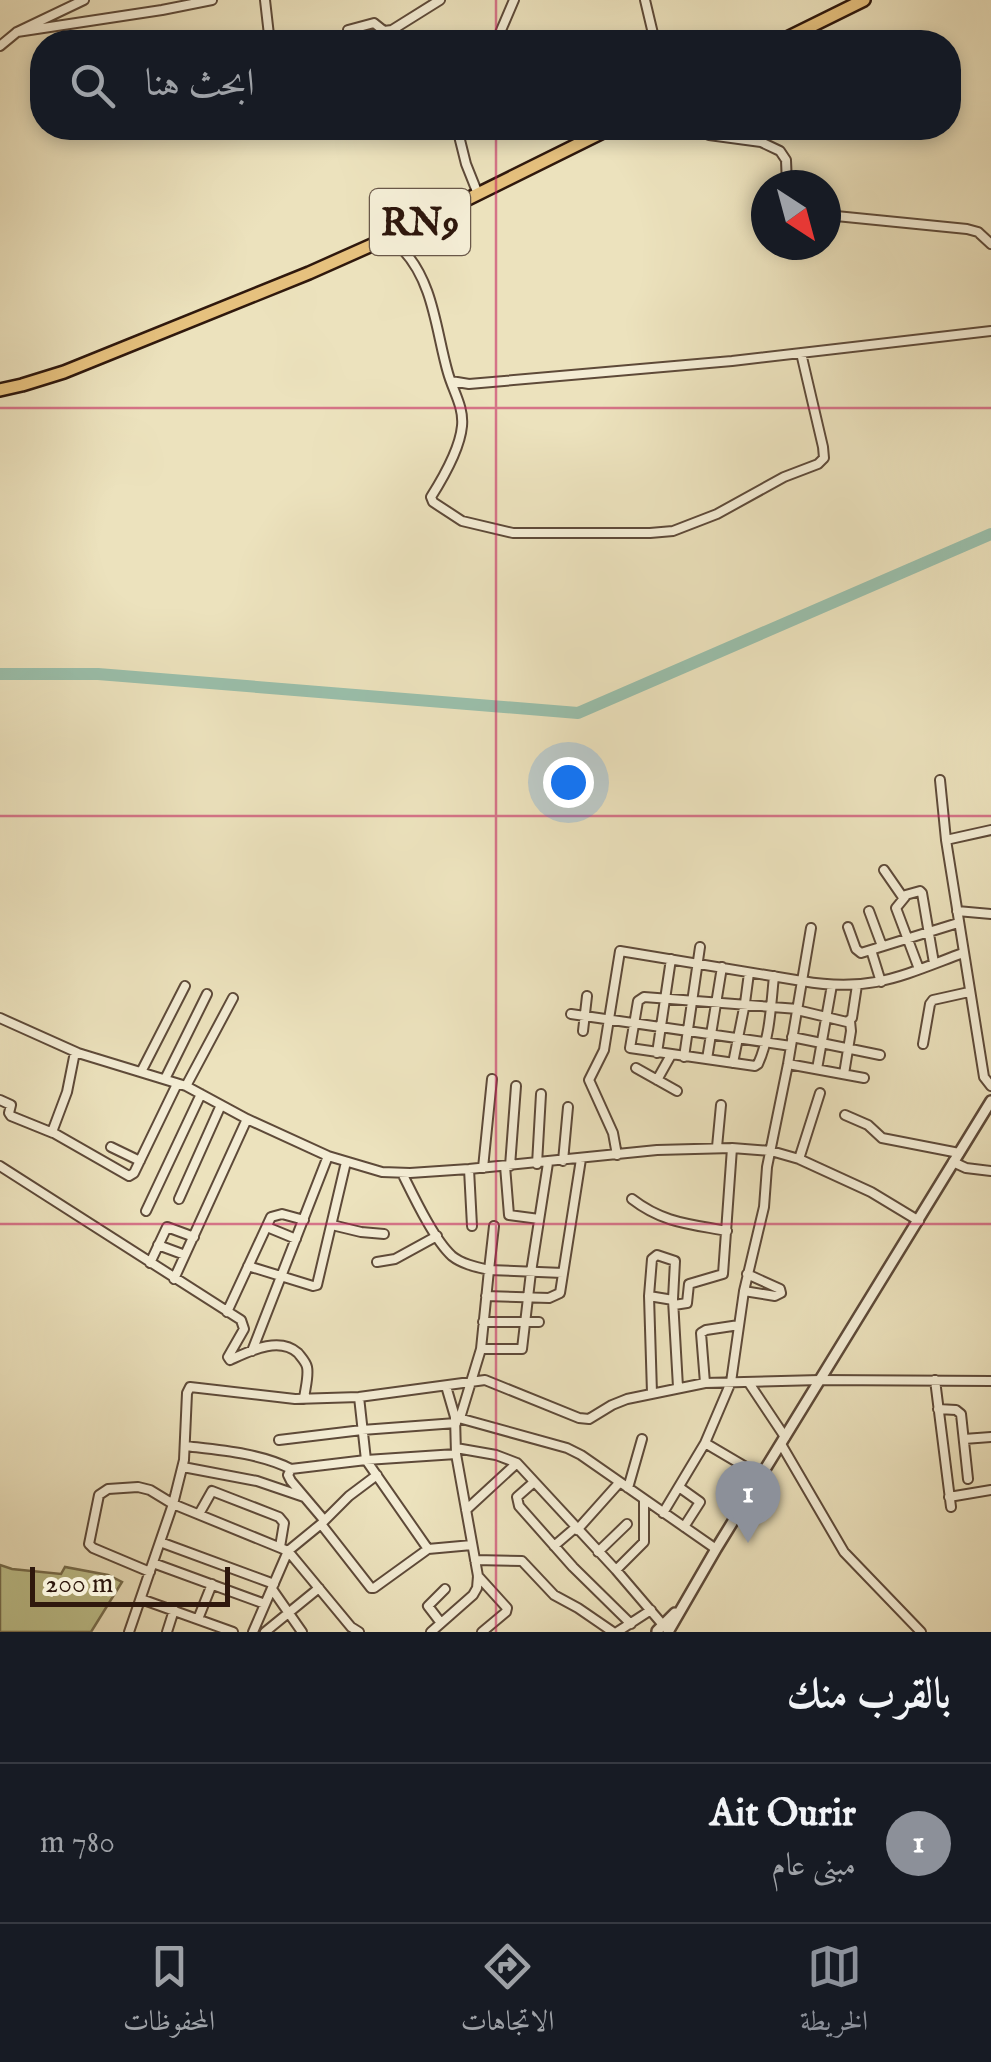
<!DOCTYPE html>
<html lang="ar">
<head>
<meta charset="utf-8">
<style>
  body { margin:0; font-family:"IM FELL English",Amiri,serif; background:#242831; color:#f1f3f6; direction:rtl }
  .compass { position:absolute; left:751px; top:170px; width:90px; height:90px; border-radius:50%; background:#171b24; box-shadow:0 5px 15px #0003; rotate:144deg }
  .scale { position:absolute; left:30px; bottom:25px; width:200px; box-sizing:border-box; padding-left:10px; border:5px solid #2f180d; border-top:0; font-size:28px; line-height:35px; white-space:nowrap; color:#2f180d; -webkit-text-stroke:8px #f3ecd4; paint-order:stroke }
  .you { position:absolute; left:568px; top:782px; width:35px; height:35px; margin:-25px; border:8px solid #fff; border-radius:50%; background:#1a73e8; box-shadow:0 0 0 15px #1a73e833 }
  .badge { display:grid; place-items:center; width:65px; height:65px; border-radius:50%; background:#8c9099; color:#fff; font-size:32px; font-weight:700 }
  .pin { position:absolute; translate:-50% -82px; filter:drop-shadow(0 2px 5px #0008) }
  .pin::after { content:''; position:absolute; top:52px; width:35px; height:30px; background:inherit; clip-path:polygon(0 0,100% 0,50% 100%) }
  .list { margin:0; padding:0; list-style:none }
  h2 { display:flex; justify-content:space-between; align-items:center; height:130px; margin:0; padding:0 40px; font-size:42px }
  h2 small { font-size:32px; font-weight:400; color:#9ea1a6 }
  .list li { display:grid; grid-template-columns:65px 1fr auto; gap:30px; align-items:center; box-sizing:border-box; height:160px; padding:0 40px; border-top:2px solid #363941 }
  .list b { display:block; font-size:38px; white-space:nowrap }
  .list p { margin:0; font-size:32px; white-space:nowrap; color:#9ea1a6 }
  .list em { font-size:32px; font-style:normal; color:#9ea1a6 }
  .icon { flex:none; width:55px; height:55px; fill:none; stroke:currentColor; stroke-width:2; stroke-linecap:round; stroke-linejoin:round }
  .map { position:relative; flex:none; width:991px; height:1632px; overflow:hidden; direction:ltr }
  .search { position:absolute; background:#171b24; box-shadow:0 5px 15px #0003; left:30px; right:30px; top:30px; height:110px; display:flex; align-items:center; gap:25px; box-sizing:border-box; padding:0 35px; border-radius:40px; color:#9ea1a6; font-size:38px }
  .sheet { height:290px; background:#171b24 }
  nav { display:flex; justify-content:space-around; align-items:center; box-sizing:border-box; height:140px; border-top:2px solid #363941; background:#171b24; font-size:28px; color:#9ea1a6 }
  nav a { display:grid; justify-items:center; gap:5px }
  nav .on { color:#8c9099 }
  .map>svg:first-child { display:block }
</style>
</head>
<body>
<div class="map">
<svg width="991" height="1632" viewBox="0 0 991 1632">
  <rect width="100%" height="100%" fill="#ece2bd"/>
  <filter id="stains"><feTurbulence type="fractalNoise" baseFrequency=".002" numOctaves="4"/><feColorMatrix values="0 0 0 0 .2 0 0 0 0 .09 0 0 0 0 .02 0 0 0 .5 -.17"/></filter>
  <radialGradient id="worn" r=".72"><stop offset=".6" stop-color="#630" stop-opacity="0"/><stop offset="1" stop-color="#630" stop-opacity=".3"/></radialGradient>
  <!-- green -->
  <path fill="#bec28d" stroke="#766d4d" stroke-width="2.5" d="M0,1565L12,1569L61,1574L65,1567L108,1575L122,1582L91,1632H0Z"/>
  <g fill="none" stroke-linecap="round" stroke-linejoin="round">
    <!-- river -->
    <path stroke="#9abfab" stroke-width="12" d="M0,674H98L578,713L991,534"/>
    <defs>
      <path id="minor" d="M265,0L269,35
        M645,0L655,42
        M348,30L374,23L384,31L392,30L440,0
        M17,32L162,10L212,0
        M496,42L514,0
        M0,46L17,32L84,0
        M457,128L466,164L478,194
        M692,128L709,135L761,142L780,151L786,160L787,185
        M826,215L967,229L978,232L991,244
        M403,250C434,283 436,332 448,373C453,391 464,407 462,426C460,448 443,478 431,497L433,502L462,521L513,533H650L673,531L717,514L784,477L818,464L824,458L823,447L801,353
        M451,381L469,384L732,361L991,331
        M940,780L946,840
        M991,830L946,840L984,1077L991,1086
        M884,870L902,896L920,891L922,893L934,963
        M905,897L896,908L919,969
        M869,911L882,946
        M957,911L991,914
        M848,927L856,949L861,953L958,923
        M871,950L881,982
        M774,976C771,1005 770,1038 758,1064L755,1066L630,1048L638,1001L644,997L798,1009
        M797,1010L847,1022L852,1018L857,985
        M571,1014L791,1046
        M0,1018L78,1053L186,1086L247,1119L328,1156L382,1172L410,1173L469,1169L657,1150L732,1148L771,1151L799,1159L871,1192L919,1221
        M583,1031L587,996
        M792,1037L880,1055
        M923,1044L930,1004L933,1000L969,992
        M75,1052L67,1092L52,1132L129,1176L134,1173L177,1084
        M657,1053L671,959
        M684,1057L700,947
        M707,1059L722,967
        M733,1063L745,1003L749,973
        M788,1064L864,1078
        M636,1068L677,1091
        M817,1069L832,985
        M141,1072L185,986
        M844,1074L851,1031L850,1021
        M165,1079L207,994
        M657,1080L671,1055
        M186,1086L233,998
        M0,1100L11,1105L9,1113L11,1116L53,1133
        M845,1115L868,1125L882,1138L959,1153
        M111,1147L140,1161
        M717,1147L721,1105
        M617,1155L613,1133L589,1080L604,1050L620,951L802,981L811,928
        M799,1159L820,1093
        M563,1161L568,1107
        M953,1162L966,1168L991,1171
        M537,1164L541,1094
        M0,1166L241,1320L244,1329L228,1357
        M505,1166L509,1215L539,1219
        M510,1166L516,1086
        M483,1168L492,1079
        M469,1169L472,1226
        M402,1173C413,1195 434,1240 452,1256C462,1264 476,1267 489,1270L481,1349L460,1418
        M179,1199L221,1105
        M632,1199C663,1223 690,1224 727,1231
        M146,1211L201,1094
        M332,1225L361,1232L384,1234
        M494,1226L489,1270L563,1273
        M267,1227L296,1239
        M158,1245L185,1255
        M377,1262L395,1259L437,1236
        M150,1263L167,1227L194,1237
        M248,1266L313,1286L317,1285L346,1162
        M174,1279L247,1119
        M744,1291L775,1296L781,1293L780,1289L747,1274
        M486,1296L549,1298L560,1293L581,1159
        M649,1296L652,1259L657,1255L675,1261L673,1299
        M674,1305L687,1303L689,1284L723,1274L732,1148
        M227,1312L271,1217L282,1214L304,1220
        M483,1322H539
        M481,1349H522L531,1272L548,1163
        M252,1351L328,1156
        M228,1357L230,1360C250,1351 279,1336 298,1353C301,1357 306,1362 307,1367C309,1376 305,1389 304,1399
        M935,1380L951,1507
        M705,1383L701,1333L706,1330L739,1325
        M749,1383L785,1437
        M652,1393L649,1296L673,1300L678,1387
        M359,1397L366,1460L428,1549
        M938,1409L956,1410L961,1414L968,1479
        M455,1417L567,1448L581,1455L716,1549
        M964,1439L991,1437
        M279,1440L362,1430L456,1423
        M705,1443L761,1476
        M781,1444L844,1552L921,1632
        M185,1446C219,1450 260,1453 291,1469
        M456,1448L496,1455L517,1463L616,1570L663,1625
        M183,1467L257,1481L304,1497
        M534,1482L517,1497L519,1506L573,1567L631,1624
        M679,1487L700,1502L684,1527
        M628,1488L642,1439
        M949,1497L991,1490
        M466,1510L517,1463
        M663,1513L705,1443L731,1382L744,1291L764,1207L767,1167L788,1064L802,981C870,993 901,976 963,953
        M199,1514L212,1491L279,1517L284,1523L280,1547
        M324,1520L291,1481L288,1475L291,1469L366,1460L456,1454
        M321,1524L349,1496L377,1475
        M577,1530L619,1483
        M160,1542L274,1584
        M554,1546L575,1528
        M598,1552L627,1524
        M475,1560L522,1561L554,1595L578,1608L613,1632
        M153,1563L265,1604
        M616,1570L644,1542V1500
        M150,1572L93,1548L89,1544L99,1495L108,1489L138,1487L150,1490L173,1504L288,1551L351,1627L359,1632
        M478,1576L507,1608L506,1612L482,1632
        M272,1589L302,1632
        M141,1599L233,1632
        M198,1619L212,1584
        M441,1623L428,1606L445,1589
        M129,1632L173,1504L184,1460L187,1393L190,1387L295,1399L359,1397L485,1380L579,1418L589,1419L612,1405L627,1399L705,1383L820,1380L991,1381
        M167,1632L174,1610
        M253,1632L288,1551L321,1524L371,1588H374L428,1549L472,1545
        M265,1632L319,1588
        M431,1632L473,1595L477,1588L478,1576L456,1454L455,1417L446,1386
        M617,1632L651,1610"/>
      <path id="tertiary" d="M657,1631L675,1613
        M668,1632L716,1549L991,1101"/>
      <path id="primary" d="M779,42L864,0
        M0,390L22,385L64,372L309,273L401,232L611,128"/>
    </defs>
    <!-- minor casing -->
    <use href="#minor" stroke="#5e4a39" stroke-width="12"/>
    <!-- tertiary casing -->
    <use href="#tertiary" stroke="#5e4a39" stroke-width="14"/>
    <!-- primary casing -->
    <use href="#primary" stroke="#2f180d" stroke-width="16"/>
    <!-- minor -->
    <use href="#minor" stroke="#f3ecd4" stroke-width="8"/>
    <!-- tertiary -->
    <use href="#tertiary" stroke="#f3ecd4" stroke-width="9"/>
    <!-- primary -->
    <use href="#primary" stroke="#e6c17e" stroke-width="11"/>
  </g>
  <!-- grid -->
  <path fill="none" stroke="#c2185b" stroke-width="2.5" stroke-opacity="0.55" d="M496,0V42M496,128V1632M0,408H991M0,816H991M0,1224H991"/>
  <g text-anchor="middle" stroke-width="9" stroke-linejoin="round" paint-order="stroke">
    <!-- shield labels -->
    <rect fill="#f3ecd4" stroke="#6a5849" stroke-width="2.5" x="370" y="189" width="100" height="66" rx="8"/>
    <g font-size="38" font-weight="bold" fill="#2f180d">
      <text x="420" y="235">RN9</text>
    </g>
  </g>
  <rect width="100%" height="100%" filter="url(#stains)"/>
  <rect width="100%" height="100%" fill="url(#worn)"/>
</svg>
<svg class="compass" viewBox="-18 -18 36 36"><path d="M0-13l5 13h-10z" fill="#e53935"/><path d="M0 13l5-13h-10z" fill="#9ea1a6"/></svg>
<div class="scale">200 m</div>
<div class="you"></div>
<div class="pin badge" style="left:748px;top:1543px">1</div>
<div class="search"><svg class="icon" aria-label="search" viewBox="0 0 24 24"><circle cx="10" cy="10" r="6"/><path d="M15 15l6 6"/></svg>ابحث هنا</div>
</div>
<section class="sheet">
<h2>بالقرب منك<small></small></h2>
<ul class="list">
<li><span class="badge">1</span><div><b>Ait Ourir</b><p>مبنى عام</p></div><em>780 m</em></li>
</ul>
</section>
<nav>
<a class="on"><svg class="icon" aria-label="map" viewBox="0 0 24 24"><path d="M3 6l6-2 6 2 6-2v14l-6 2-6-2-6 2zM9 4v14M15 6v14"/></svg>الخريطة</a>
<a><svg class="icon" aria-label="directions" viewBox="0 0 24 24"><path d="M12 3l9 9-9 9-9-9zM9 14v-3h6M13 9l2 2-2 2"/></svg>الاتجاهات</a>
<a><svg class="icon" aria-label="saved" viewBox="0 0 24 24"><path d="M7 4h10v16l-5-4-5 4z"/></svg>المحفوظات</a>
</nav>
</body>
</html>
